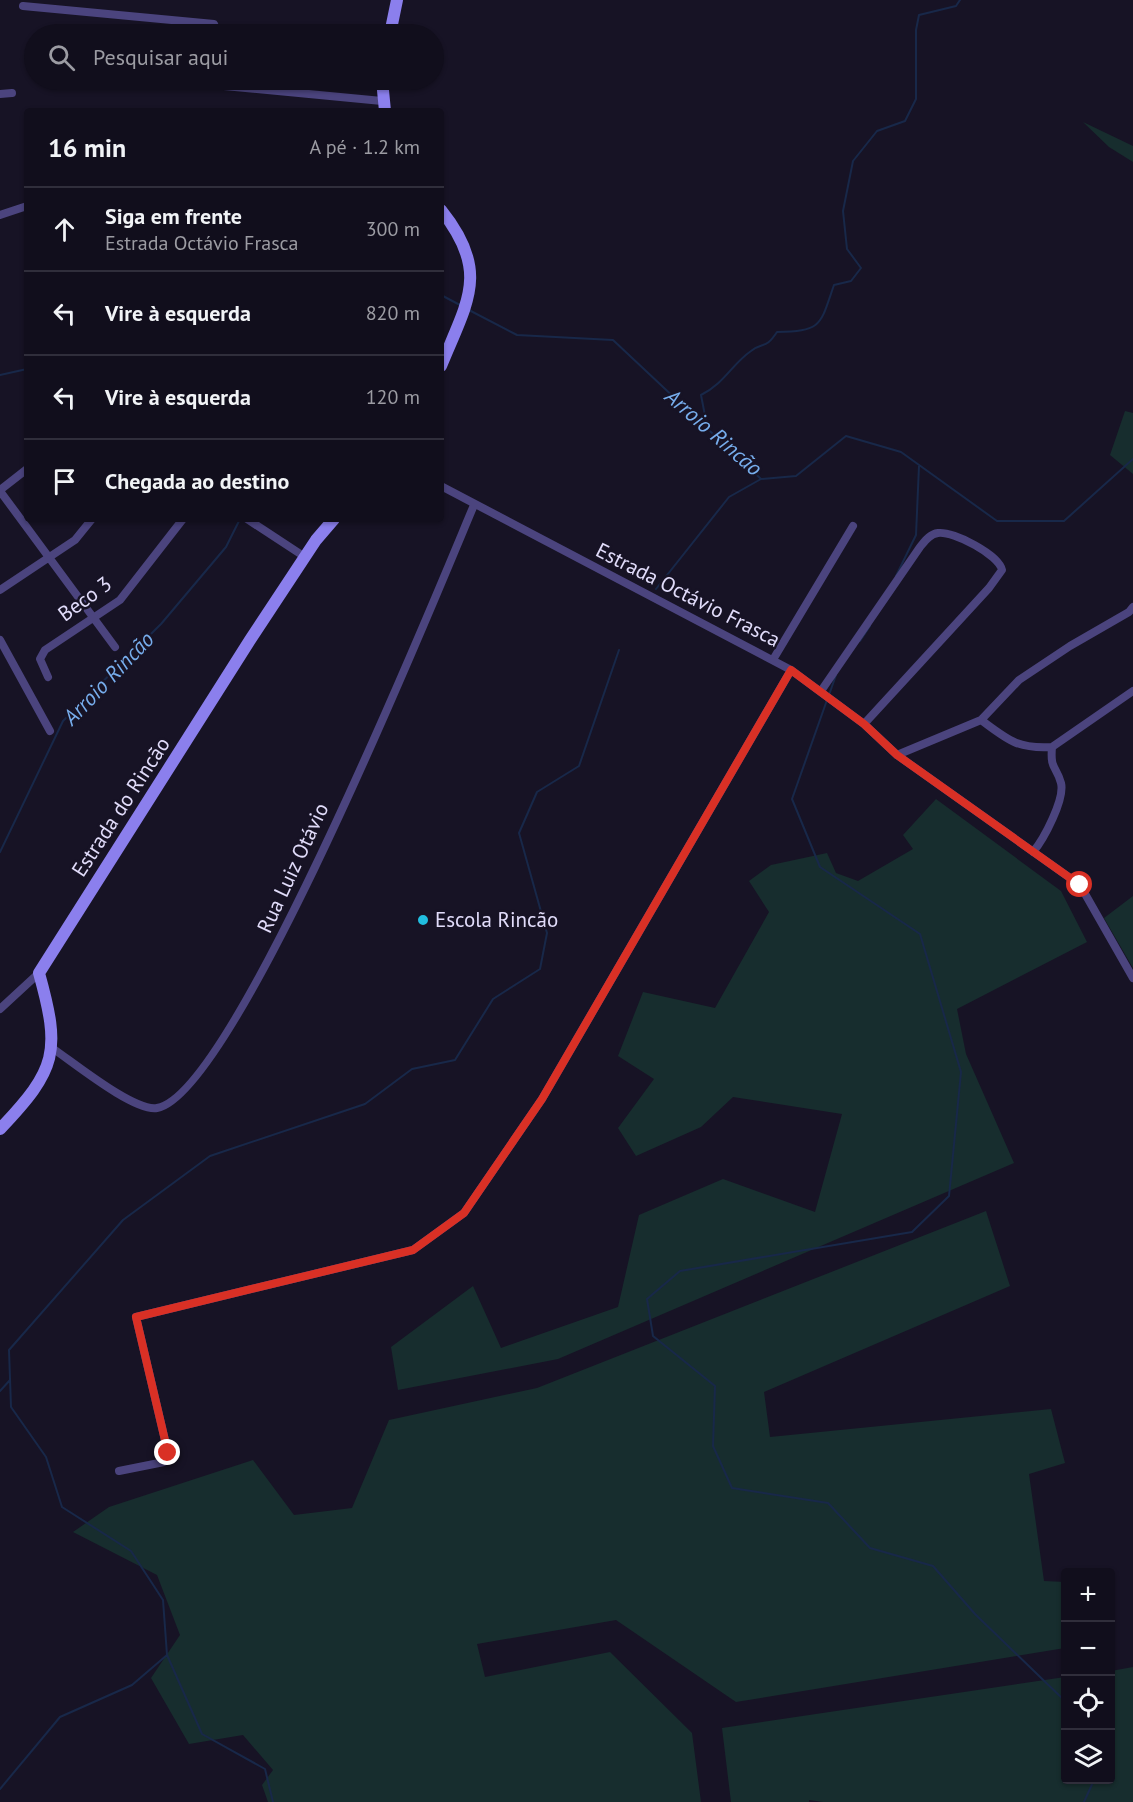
<!DOCTYPE html>
<html lang="pt">
<head>
<meta charset="utf-8">
<style>
  body { margin:0; font-family:"PT Sans",sans-serif; background:#1a1725; color:#f1f3f6 }
  .controls { position:absolute; right:18px; bottom:18px; display:grid; overflow:hidden; border-radius:6px; box-shadow:0 2px 4px #0004 }
  .controls button { width:54px; height:54px; display:grid; place-items:center; padding:0; border:0; border-bottom:2px solid #302e3b; background:#110e1c; color:#f1f3f6; font:30px sans-serif }
  .stop { position:absolute; width:18px; height:18px; margin:-14px; border:4px solid #d93025; border-radius:50%; background:#fff }
  .stop.end { background:#d93025; border-color:#fff; box-shadow:0 2px 6px #0008 }
  .list { margin:0; padding:0; list-style:none }
  h2 { display:flex; justify-content:space-between; align-items:center; height:78px; margin:0; padding:0 24px; font-size:26px }
  h2 small { font-size:20px; font-weight:400; color:#9c9ca3 }
  .list li { display:grid; grid-template-columns:39px 1fr auto; gap:18px; align-items:center; box-sizing:border-box; height:84px; padding:0 24px; border-top:2px solid #302e3b }
  .list b { display:block; font-size:22px; white-space:nowrap }
  .list p { margin:0; font-size:20px; white-space:nowrap; color:#9c9ca3 }
  .list em { font-size:20px; font-style:normal; color:#9c9ca3 }
  .icon { flex:none; width:33px; height:33px; fill:none; stroke:currentColor; stroke-width:2; stroke-linecap:round; stroke-linejoin:round }
  .map { position:relative; flex:none; width:1133px; height:1802px; overflow:hidden }
  .search { position:absolute; background:#110e1c; box-shadow:0 2px 4px #0004; left:24px; top:24px; width:420px; height:66px; display:flex; align-items:center; gap:15px; box-sizing:border-box; padding:0 21px; border-radius:33px; color:#9c9ca3; font-size:22px }
  .panel { position:absolute; background:#110e1c; box-shadow:0 2px 4px #0004; left:24px; top:108px; width:420px; height:414px; border-radius:6px }
  .map>svg:first-child { display:block }
</style>
</head>
<body>
<div class="map">
<svg width="1133" height="1802" viewBox="0 0 1133 1802">
  <rect width="100%" height="100%" fill="#171325"/>
  <!-- green -->
  <path fill="#172d2e" d="M1083,122L1133,146V162L1109,147Z
    M1125,411L1133,413V474L1110,455Z
    M936,799L1061,891L1087,942L957,1009L966,1054L1014,1163L558,1359L398,1390L391,1347L473,1286L501,1348L618,1307L639,1215L723,1179L815,1212L842,1114L733,1097L701,1127L636,1156L618,1128L654,1079L618,1056L643,992L715,1008L769,912L749,881L771,865L827,853L836,873L858,881L913,849L903,835Z
    M1133,896V968L1104,918Z
    M986,1211L1010,1286L764,1392L770,1437L1051,1409L1065,1463L1029,1474L1044,1581L1065,1582V1648L736,1702L616,1620L477,1644L485,1677L610,1652L692,1733L701,1802H268L262,1785L273,1770L243,1735L189,1744L151,1678L180,1635L157,1575L73,1532L109,1507L253,1460L294,1515L352,1508L389,1420L537,1388Z
    M1133,1667V1802H823L809,1800V1802H731L722,1728L1065,1677L1066,1780H1110L1111,1671Z"/>
  <g fill="none" stroke-linecap="round" stroke-linejoin="round">
    <!-- stream -->
    <path stroke="#182849" stroke-width="2" d="M441,295L460,305
      M467,309L517,335L613,340L761,479L796,476L846,436L901,452L997,521H1064L1133,459
      M0,375L27,369
      M707,426L701,395C725,383 732,364 751,351C764,341 765,350 777,332C823,331 820,325 834,285L851,281L861,268L847,249L843,211L853,161L877,131L905,121L916,99V30L919,15L956,6L960,0
      M896,576L916,535L919,466
      M656,589L729,497L761,479
      M860,641L870,626
      M829,695L836,675
      M827,700L792,799L820,867L920,934L961,1072L949,1196L912,1232L680,1271L647,1299L653,1336L715,1386L713,1446L732,1488L828,1503L870,1548L933,1566L975,1614L1066,1702
      M0,852L63,721L161,624L226,547L240,519
      M0,1391L10,1380
      M0,1789L60,1717L132,1685L167,1655
      M273,1802L265,1769L202,1734L167,1655L163,1600L131,1551L62,1507L46,1457L11,1407L9,1350L123,1220L210,1156L365,1104L412,1069L455,1060L493,999L540,969L547,933L519,833L537,792L579,766L619,650
      M1084,1802L1094,1780"/>
    <!-- street -->
    <path stroke="#4b447e" stroke-width="8" d="M23,6L214,24L218,34
      M219,80L224,86L382,101
      M0,94L12,93
      M0,215L27,206
      M441,486L791,670L864,724L897,755L1080,885L1133,978
      M0,490L27,469
      M0,491L115,647
      M247,519L305,557
      M0,590L75,540L92,519
      M0,640L50,731
      M774,658L853,526
      M48,677L40,659L45,650L120,600L183,519
      M821,691L920,547C925,541 930,534 938,533C954,531 999,555 1002,570L989,588L864,724
      M981,720C1008,740 1017,749 1052,747
      M897,755L981,720L1019,680L1070,646L1129,612L1133,607
      M1033,852C1044,839 1065,799 1061,783C1056,765 1050,770 1052,747L1133,691
      M0,1009L39,973
      M52,1048C73,1062 134,1112 157,1108C234,1095 436,595 474,505
      M119,1471L164,1462L168,1453L136,1317L413,1250L464,1213L542,1099L791,670"/>
    <!-- secondary -->
    <path stroke="#8b7fed" stroke-width="12" d="M390,34L397,0
      M382,80L385,111
      M441,210C491,272 467,302 441,366
      M0,1129C57,1069 61,1052 39,973L250,640L316,540L334,519"/>
  </g>
  <g fill="none" stroke-linecap="round" stroke-linejoin="round">
    <!-- route -->
    <path stroke="#d93025" stroke-width="8" d="M168,1453L136,1317L413,1250L464,1213L542,1099L791,670L864,724L897,755L1080,885"/>
  </g>
  <!-- markers -->
  <circle fill="#21bee0" stroke="#171325" stroke-width="2" cx="423" cy="920" r="6"/>
  <g text-anchor="middle" stroke-width="5" stroke-linejoin="round" paint-order="stroke">
    <!-- street labels -->
    <g font-size="21" fill="#e1dcfa" stroke="#171325">
      <text transform="translate(688 595) rotate(27)" y="7">Estrada Octávio Frasca</text>
      <text transform="translate(85 599) rotate(-36)" y="7">Beco 3</text>
      <text transform="translate(121 807) rotate(-57)" y="7">Estrada do Rincão</text>
      <text transform="translate(293 868) rotate(-65)" y="7">Rua Luiz Otávio</text>
    </g>
    <!-- poi labels -->
    <g font-size="21" fill="#e1dcfa" stroke="#171325" text-anchor="start">
      <text x="435" y="927">Escola Rincão</text>
    </g>
    <!-- water labels -->
    <g font-size="22" font-style="italic" fill="#77adec" stroke="#171325">
      <text transform="translate(714 432) rotate(41)" y="8">Arroio Rincão</text>
      <text transform="translate(108 678) rotate(-46)" y="8">Arroio Rincão</text>
    </g>
  </g>
</svg>
<div class="controls">
<button>+</button>
<button>−</button>
<button><svg class="icon" aria-label="locate" viewBox="0 0 24 24"><circle cx="12" cy="12" r="6"/><path d="M12 2v4M12 18v4M2 12h4M18 12h4"/></svg></button>
<button><svg class="icon" aria-label="layers" viewBox="0 0 24 24"><path d="M12 4l9 5-9 5-9-5zM3 14l9 5 9-5"/></svg></button>
</div>
<div class="stop" style="left:1080px;top:885px"></div>
<div class="stop end" style="left:168px;top:1453px"></div>
<div class="search"><svg class="icon" aria-label="search" viewBox="0 0 24 24"><circle cx="10" cy="10" r="6"/><path d="M15 15l6 6"/></svg>Pesquisar aqui</div>
<section class="panel">
<h2>16 min<small>A pé · 1.2 km</small></h2>
<ul class="list">
<li><svg class="icon" aria-label="ahead" viewBox="0 0 24 24"><path d="M12 20V5M6 11l6-6 6 6"/></svg><div><b>Siga em frente</b><p>Estrada Octávio Frasca</p></div><em>300 m</em></li>
<li><svg class="icon" aria-label="left" viewBox="0 0 24 24"><path d="M17 20v-9H6M10 6l-5 5 5 5"/></svg><div><b>Vire à esquerda</b></div><em>820 m</em></li>
<li><svg class="icon" aria-label="left" viewBox="0 0 24 24"><path d="M17 20v-9H6M10 6l-5 5 5 5"/></svg><div><b>Vire à esquerda</b></div><em>120 m</em></li>
<li><svg class="icon" aria-label="arrive" viewBox="0 0 24 24"><path d="M6 21V4h12l-3 4 3 4H6"/></svg><div><b>Chegada ao destino</b></div></li>
</ul>
</section>
</div>
</body>
</html>
